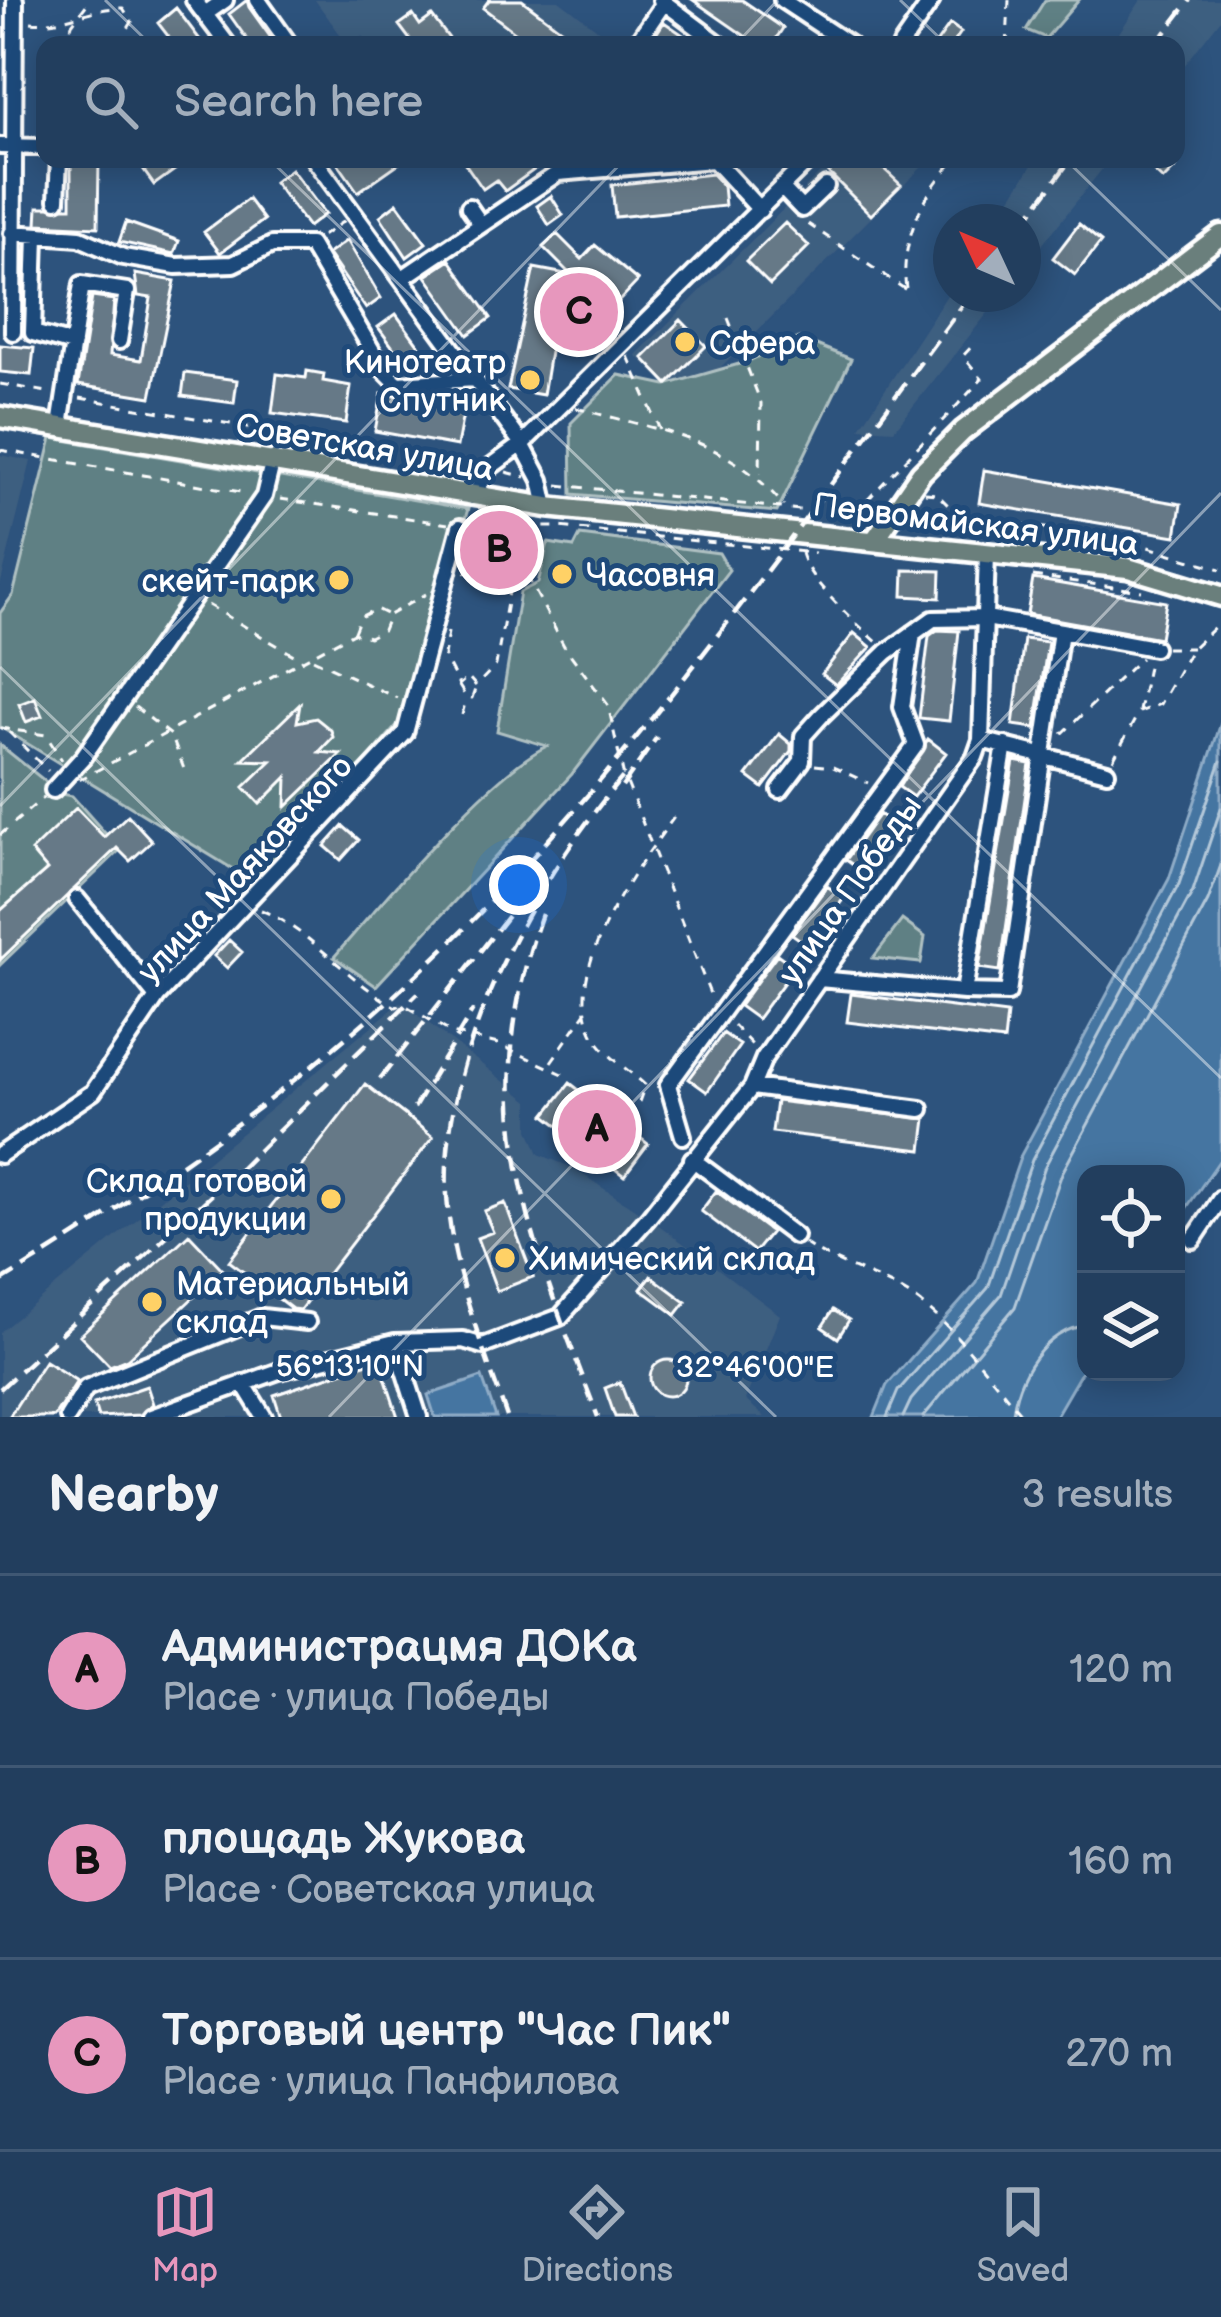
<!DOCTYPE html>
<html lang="en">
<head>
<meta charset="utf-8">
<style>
  body { margin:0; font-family:"Balsamiq Sans",sans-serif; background:#2a4564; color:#f1f3f6 }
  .controls { position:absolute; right:36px; bottom:36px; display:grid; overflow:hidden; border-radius:24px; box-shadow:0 6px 30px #0003 }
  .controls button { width:108px; height:108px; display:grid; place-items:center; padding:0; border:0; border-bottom:3px solid #3f5773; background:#223e5e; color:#f1f3f6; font:60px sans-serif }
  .compass { position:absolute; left:933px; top:204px; width:108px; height:108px; border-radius:50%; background:#223e5e; box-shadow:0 6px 30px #0003; rotate:314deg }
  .you { position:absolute; left:519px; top:885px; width:42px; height:42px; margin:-30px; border:9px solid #fff; border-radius:50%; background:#1a73e8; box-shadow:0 0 0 18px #1a73e833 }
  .badge { display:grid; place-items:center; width:78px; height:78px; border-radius:50%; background:#e797bd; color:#111; font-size:39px; font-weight:700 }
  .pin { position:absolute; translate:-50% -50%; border:6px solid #fff; box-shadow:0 3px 12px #0006 }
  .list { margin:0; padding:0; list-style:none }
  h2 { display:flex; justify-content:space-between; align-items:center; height:156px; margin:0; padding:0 48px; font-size:51px }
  h2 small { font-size:39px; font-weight:400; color:#a2aebc }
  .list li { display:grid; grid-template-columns:78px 1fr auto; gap:36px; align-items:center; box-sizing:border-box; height:192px; padding:0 48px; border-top:3px solid #3f5773 }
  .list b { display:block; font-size:45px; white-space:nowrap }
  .list p { margin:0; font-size:39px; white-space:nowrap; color:#a2aebc }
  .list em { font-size:39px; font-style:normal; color:#a2aebc }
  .icon { flex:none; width:66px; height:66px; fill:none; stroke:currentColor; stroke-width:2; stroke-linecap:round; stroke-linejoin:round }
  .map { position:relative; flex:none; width:1221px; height:1417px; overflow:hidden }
  .search { position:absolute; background:#223e5e; box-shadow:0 6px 30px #0003; left:36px; right:36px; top:36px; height:132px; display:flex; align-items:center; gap:30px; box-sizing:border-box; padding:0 42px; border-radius:24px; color:#a2aebc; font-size:45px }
  .sheet { height:732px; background:#223e5e }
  nav { display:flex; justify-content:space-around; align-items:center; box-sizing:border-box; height:168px; border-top:3px solid #3f5773; background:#223e5e; font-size:33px; color:#a2aebc }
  nav a { display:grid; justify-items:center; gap:6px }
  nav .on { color:#e797bd }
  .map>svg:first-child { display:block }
</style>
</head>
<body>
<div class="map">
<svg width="1221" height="1417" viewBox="0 0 1221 1417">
  <rect width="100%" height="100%" fill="#2d537d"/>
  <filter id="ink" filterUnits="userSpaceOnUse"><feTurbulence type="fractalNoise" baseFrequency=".00833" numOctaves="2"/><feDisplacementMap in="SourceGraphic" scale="24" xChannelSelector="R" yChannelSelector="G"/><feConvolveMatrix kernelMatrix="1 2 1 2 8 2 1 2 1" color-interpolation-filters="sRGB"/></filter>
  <g filter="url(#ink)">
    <!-- built -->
    <path fill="#3e5e80" d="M315,0H559L601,32L596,45H372L363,36L348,45Z
      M1141,0H1221V19L1176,76V45H1111Z
      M834,159H930L718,370L666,385L636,355Z
      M1036,159H1110L1023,269V222H995Z
      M951,289V294H1003L894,430L860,428Z
      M0,455L31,461L0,586Z
      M401,1002L529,1101V1129L539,1154L573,1168L660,1226L780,1315L745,1400L765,1417H0V1332Z"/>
    <!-- green -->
    <path fill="#5f8084" stroke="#afc0c2" stroke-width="3" d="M1045,0H1079L1046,38L1026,30Z
      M799,338L851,359L777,512L572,494L571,423L619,375L666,385L746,362Z
      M52,438L468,509L405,716L259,885L0,727V613L13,595Z
      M580,535L719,553L729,570L572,774L376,986L334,957C381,903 489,774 547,746L497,731L520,592L538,583L548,543L574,547Z
      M0,745L61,794L72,796L120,850L0,965Z
      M902,920L925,937L921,963L873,958Z"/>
    <!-- water -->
    <path fill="#4475a1" stroke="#8facc7" stroke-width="3" d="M1221,723V1158L1176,1223V1174H1086V1364L1055,1417H874L887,1385L977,1283L1021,1155L1169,879Z
      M482,1377L496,1417H435L428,1395Z"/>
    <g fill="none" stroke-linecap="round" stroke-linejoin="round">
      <!-- shore -->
      <path stroke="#b4c8d9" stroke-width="3" d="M887,1417L898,1391L988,1288L1032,1160L1179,884L1221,761
        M903,1417L911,1400L1001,1295L1045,1166L1193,891L1221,808
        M923,1417L1015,1307L1062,1173L1208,901L1221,865
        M1013,1417C1014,1379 1046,1328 1086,1326"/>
    </g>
    <!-- building -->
    <path fill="#667987" stroke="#fff" stroke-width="3" d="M247,0L249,7L276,45H251L229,14Z
      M489,0H522L582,45H532L483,8Z
      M693,0H742L783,28L772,45H758Z
      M176,8L204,45H175L158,23Z
      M413,15L420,25L432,16L454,45H414L399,25Z
      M664,22L686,37L681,45H649Z
      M950,24L961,32L952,45H935Z
      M71,159H99L98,227L37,224L38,207H71Z
      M161,159H190L154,185L144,171Z
      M335,159H405L358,192Z
      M462,159H549L505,191L496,180L483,189Z
      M844,159H895L885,170L901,185L871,215L829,173Z
      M1158,159L1176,167L1163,180L1150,168Z
      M291,169L325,214L308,227L274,182Z
      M712,174L723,186L725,206L615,217L612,185Z
      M551,196L563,215L549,225L537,206Z
      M248,199L264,220L220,253L204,232Z
      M397,203L426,243L407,257L380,216Z
      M126,222L179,241L174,254L119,242Z
      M785,223L809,246L770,285L746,261Z
      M1079,224L1101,242L1075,275L1053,258Z
      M557,234L582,259L595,245L638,281L605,316L610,321L574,356L553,334L543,395L508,389L534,268L571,275L543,247Z
      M347,240L381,298L366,309L328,254Z
      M450,260L491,318L468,335L426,276Z
      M135,274L175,281L151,397L78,385L92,297L114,300L110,355L141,360L151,298L138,296Z
      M396,314L429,359L411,372L378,327Z
      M681,320L706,346L668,384L643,358Z
      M0,345L34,348L31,375L0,372Z
      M307,371L324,374L323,381L351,386L346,423L272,413L277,374L306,378Z
      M185,373L237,380L234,403L182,396Z
      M382,393L433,402L426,393L466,398L457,446L375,431Z
      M984,470L1181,504L1176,536L979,503Z
      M904,570L941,571L940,598L903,596Z
      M1033,579L1166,602L1160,638L1027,614Z
      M937,630L959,631L949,721L919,718L929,636Z
      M854,633L871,647L836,685L822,674Z
      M1024,639L1048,642L1035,728L1013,725Z
      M35,698L42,716L26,722L19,704Z
      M300,704L297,722L316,718L331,730L333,737L319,752L341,754L286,807L287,777L260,804L244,787L271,761L242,760Z
      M779,734L791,744V751L763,788L747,776Z
      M928,739L946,753L913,797L899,787Z
      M1014,761L1030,764L1000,971L979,968Z
      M76,808L104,837L128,815L152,841L130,861L117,848L0,960V911L47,870L31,851Z
      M879,814L894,825L861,871L846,860Z
      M343,826L359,840L341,860L325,846Z
      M827,886L844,898L809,946L792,934Z
      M229,940L242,952L227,968L214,956Z
      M777,954L795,967L757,1019L739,1006Z
      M851,994L1007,1014L1004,1041L847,1022Z
      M723,1033L740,1045L707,1092L689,1079Z
      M570,1083L648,1144L624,1176L545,1115Z
      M365,1084L433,1137L300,1310L292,1309L229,1261Z
      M776,1101L926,1119L922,1150L772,1132Z
      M716,1191L771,1232L755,1252L701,1211Z
      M505,1203L533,1277L497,1291L477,1238L493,1232L484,1211Z
      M189,1234L223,1270L127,1359L110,1366L80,1335Z
      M651,1276L686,1302L676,1315L641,1289Z
      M833,1310L849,1320L838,1338L822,1327Z
      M379,1359L398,1417H281L274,1395Z
      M650 1378a18 18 0 1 1 36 0a18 18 0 1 1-36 0Z
      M45,1361L77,1381L54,1417H9Z
      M620,1382L633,1417H615L605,1388Z
      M147,1386L153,1404L140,1415L98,1417L94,1404Z"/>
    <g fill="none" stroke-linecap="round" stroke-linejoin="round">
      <defs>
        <path id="minor" d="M194,0L228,45
          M258,0L290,45
          M661,0L721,45
          M782,0L850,45
          M205,14L225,0
          M635,45L663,4
          M901,45L932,0
          M0,146L45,147
          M314,159L522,444L541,480L547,507
          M713,159L760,210
          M782,188L802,209L826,186
          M57,200L59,159
          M469,207L480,223
          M12,233L80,238L123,257L176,266L233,264L272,245H310L383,369L398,384L475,379
          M36,235L33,333L73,344
          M404,277L558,173L712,160
          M13,332L15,0
          M60,426L82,284L127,291L119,341
          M473,497L489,468L522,444L810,159
          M1061,631L1154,648
          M981,740L1107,772
          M53,790L83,757L264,496L273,459
          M780,790L802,761L803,736L821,716L887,652L933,619L986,618L1061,631L1008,993L964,992L1005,745
          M77,899L157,997
          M819,979L964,992
          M752,1087L921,1109
          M683,1136L668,1085L916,745L902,707L913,633
          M0,1155L93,1092L157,997L405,733L460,527
          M692,1159L795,1236
          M1193,1240L1221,1198
          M395,1342L419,1417
          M243,1383L264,1417
          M68,1417L86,1388L262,1317L307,1322
          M151,1417L279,1371L395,1342L463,1340L483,1346L560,1317L648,1218L752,1087L764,1058L975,757L981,740L987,553"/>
        <path id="major" d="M0,417L547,507L1128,568L1221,596
          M876,538L921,473L963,431L1221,235"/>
      </defs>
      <!-- minor casing -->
      <use href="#minor" stroke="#fff" stroke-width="22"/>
      <!-- major casing -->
      <use href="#major" stroke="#fff" stroke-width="27"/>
      <!-- path -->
      <path stroke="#fff" stroke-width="3" stroke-dasharray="9 9" stroke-linecap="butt" d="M31,22C63,26 90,7 123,8L132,22L118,45
        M67,45L72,24L90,0
        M1007,45L1009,0
        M808,224L906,290
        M322,236L344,221
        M906,288C899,245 924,188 957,159
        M728,318L761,403L760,474
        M628,356L660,430
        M0,384L53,393
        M80,398L473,466
        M576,408C660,431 727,437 784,506
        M0,450L246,493
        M506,472L526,477
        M558,485L849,515L876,509
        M925,493L937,494L955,512L1145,546L1221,569
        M280,499L448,524
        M855,513L982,379L963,356L973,345
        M476,526L542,532L544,527H559L815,553
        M801,553C808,581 855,622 878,643
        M465,572L519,582L533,571L541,534
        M527,576L564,646L608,705L623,773L712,999
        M1033,576L1142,591
        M208,605L304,661
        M354,632L360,617L376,609L386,614
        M448,632L444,656L459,685L468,677L476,686L496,665L511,580
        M1166,648H1192
        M313,659L397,698
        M459,686L466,697L472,698L476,687
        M135,707L171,735L184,769
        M1139,711L1149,662
        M462,715L466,699
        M0,728L46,735L62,760
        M9,732L48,771
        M1062,734L1141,658
        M1113,760L1139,712L1160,704L1192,648L1221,621
        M815,765L833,767L868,783
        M79,780L353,633L369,637L383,630L389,615L426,594
        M0,835L44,797
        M261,910C313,932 344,978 396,1007L403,1004L452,1033L498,1044L563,1074
        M733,1025L755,1048
        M551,1062L586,1012
        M639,1102L645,1085C630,1071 608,1057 597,1041C554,977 637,868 675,816
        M804,1243C836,1265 873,1273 906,1293C953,1322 988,1376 1024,1417"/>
      <!-- minor -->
      <use href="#minor" stroke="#1f4a7a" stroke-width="14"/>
      <!-- major -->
      <use href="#major" stroke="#6b7f7c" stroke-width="18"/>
      <!-- rail -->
      <path stroke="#fff" stroke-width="4.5" stroke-dasharray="18 9" stroke-linecap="butt" d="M1156,45L1190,0
        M1023,224L1071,159
        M622,787L657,737
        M542,914C473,1105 529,1237 598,1417
        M380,1079L522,898
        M414,1108L473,1010
        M0,1282C124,1207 244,1125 355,1030C598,822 781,549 971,294
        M0,1389L240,1169L418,993
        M507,1417C483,1347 451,1270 447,1195C440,1051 535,878 627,772"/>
    </g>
  </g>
  <!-- ticks -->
  <path fill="none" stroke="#fff" stroke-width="3" stroke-opacity="0.45" d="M105,0L151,45M900,0L947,45M735,45L778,0M269,159L1221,1078M1065,159L1221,310M0,667L776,1417M0,806L625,159M329,1417L1221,493"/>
  <!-- markers -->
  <g fill="#ffd166" stroke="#1f4a7a" stroke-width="4.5">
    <circle cx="685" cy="342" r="12"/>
    <circle cx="530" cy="380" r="12"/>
    <circle cx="562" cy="574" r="12"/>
    <circle cx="339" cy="580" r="12"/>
    <circle cx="331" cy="1199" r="12"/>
    <circle cx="505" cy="1258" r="12"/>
    <circle cx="152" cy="1302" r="12"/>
  </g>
  <g text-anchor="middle" stroke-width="10" stroke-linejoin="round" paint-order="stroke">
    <!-- poi labels -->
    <g font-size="33" fill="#fff" stroke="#1f4a7a" text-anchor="start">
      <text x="709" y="354">Сфера</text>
      <text x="506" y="373" text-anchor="end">Кинотеатр<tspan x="506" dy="38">Спутник</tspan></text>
      <text x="586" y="586">Часовня</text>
      <text x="315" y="592" text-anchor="end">скейт-парк</text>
      <text x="307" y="1192" text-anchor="end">Склад готовой<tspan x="307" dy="38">продукции</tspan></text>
      <text x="529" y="1270">Химический склад</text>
      <text x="176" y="1295">Материальный<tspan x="176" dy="38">склад</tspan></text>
    </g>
    <!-- street labels -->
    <g font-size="33" fill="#fff" stroke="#1f4a7a">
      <text transform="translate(365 446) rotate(10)" y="12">Советская улица</text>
      <text transform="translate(976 523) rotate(7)" y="12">Первомайская улица</text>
      <text transform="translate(244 868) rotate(-47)" y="12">улица Маяковского</text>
      <text transform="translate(849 889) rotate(-55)" y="12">улица Победы</text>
    </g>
  </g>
  <g font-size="30" text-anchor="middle" fill="#fff" stroke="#1f4a7a" stroke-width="10" stroke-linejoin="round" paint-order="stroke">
    <text x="350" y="1376">56°13'10"N</text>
    <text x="755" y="1377">32°46'00"E</text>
  </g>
</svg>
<div class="controls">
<button><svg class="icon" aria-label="locate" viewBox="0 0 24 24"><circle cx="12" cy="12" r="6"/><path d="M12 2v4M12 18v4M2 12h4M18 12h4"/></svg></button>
<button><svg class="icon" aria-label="layers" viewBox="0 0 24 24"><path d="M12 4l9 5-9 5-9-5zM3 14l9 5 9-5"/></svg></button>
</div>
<svg class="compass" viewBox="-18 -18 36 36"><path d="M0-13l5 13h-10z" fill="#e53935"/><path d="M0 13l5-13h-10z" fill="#a2aebc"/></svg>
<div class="you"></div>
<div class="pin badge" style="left:597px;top:1129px">A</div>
<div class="pin badge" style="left:499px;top:550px">B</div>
<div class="pin badge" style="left:579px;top:312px">C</div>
<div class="search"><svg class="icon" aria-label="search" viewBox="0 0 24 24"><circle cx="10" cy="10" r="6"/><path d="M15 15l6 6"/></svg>Search here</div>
</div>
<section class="sheet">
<h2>Nearby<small>3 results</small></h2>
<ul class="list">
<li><span class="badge">A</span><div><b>Администрацмя ДОКа</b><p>Place · улица Победы</p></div><em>120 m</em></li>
<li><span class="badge">B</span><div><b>площадь Жукова</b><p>Place · Советская улица</p></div><em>160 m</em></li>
<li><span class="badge">C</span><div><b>Торговый центр &quot;Час Пик&quot;</b><p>Place · улица Панфилова</p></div><em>270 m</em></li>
</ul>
</section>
<nav>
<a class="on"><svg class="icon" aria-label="map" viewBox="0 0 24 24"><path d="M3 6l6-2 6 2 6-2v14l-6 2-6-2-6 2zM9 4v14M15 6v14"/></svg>Map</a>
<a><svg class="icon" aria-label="directions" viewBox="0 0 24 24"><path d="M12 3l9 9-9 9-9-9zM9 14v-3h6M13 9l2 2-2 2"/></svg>Directions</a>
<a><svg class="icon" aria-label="saved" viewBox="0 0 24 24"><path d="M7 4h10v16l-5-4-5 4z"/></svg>Saved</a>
</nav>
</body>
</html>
